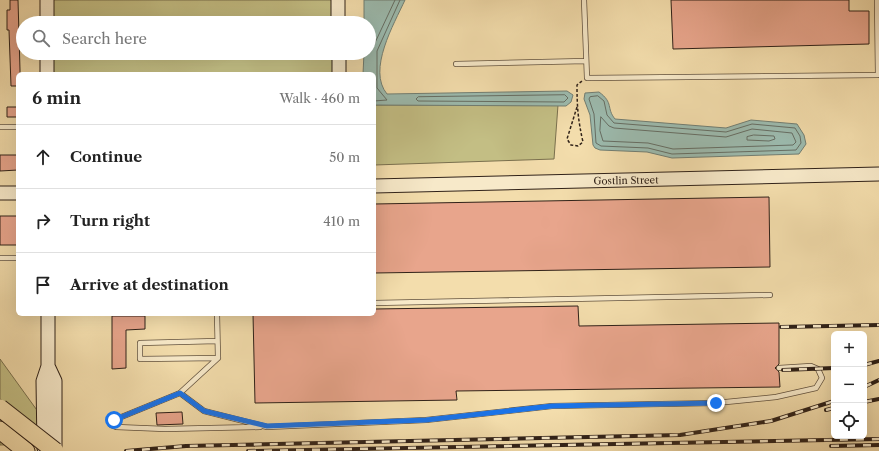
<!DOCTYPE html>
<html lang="en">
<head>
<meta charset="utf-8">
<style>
  body { margin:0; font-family:"Libre Caslon Text",serif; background:#f2f2f2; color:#222 }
  .controls { position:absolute; right:12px; bottom:12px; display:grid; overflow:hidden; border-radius:6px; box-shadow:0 4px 16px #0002 }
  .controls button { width:36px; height:36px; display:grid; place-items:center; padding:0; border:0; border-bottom:1px solid #e0e0e0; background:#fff; color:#222; font:20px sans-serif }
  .stop { position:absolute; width:12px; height:12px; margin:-9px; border:3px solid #1a73e8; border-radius:50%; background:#fff }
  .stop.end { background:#1a73e8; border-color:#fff; box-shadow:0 1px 4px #0008 }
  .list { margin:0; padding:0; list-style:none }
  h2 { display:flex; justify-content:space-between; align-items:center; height:52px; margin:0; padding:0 16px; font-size:17px }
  h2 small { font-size:13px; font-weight:400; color:#767676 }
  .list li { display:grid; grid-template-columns:26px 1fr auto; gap:12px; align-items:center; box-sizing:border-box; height:64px; padding:0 16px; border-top:1px solid #e0e0e0 }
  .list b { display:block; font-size:15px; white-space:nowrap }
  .list em { font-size:13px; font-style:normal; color:#767676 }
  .icon { flex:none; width:22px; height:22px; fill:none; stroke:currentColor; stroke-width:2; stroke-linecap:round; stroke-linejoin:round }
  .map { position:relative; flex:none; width:879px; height:451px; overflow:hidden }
  .search { position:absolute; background:#fff; box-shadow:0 4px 16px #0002; left:16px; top:16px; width:360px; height:44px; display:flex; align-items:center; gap:10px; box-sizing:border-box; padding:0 14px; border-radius:22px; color:#767676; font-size:15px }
  .panel { position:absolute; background:#fff; box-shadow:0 4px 16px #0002; left:16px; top:72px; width:360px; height:244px; border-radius:6px }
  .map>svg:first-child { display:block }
</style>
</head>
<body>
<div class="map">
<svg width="879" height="451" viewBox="0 0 879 451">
  <rect width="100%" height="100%" fill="#f3ddac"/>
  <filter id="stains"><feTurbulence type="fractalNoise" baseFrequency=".005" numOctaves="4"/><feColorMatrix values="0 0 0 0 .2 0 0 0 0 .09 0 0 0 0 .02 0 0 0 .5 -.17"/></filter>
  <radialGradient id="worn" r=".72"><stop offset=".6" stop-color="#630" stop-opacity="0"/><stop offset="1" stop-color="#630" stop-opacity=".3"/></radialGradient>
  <!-- green -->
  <path fill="#c3be84" stroke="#7a704e" d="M47,0H338V23H47Z
    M47,53H339V74H47Z
    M374,105H558L554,159L374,165Z
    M0,359L39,413L37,444L0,445V402H4L0,399Z"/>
  <!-- water -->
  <path fill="#9cbbaf" stroke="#717e73" d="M364,0H405C394,24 367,70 387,94L567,91L573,95L571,102L566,106L374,105V74H363L364,53H369V23H364Z
    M599,92C614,103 606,108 615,119L726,128L751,120L797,124L804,135L806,144L799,154L672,158L647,152L600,150L595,148L593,145L590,115L584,99L585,93Z"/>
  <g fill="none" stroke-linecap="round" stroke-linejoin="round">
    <!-- shore -->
    <path stroke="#666e64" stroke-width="1" d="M369,46L373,47L395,0
      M565,95L568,98L564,102L418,101L416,99L418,97Z
      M598,96L604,101L607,115L614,123L726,132L752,124L795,128L800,136L801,143L796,150L672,154L648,148L601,146L596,143L594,114L589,99L590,97Z
      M374,101L387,100L377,88V51L400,0
      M601,117L609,126L614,128L726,137L752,129L792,133L796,142L793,145L673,149L648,143L603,141L600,131Z
      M754,135L774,136L775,139L769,141L747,140V137Z"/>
  </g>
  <!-- building -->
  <path fill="#e8a58c" stroke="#302219" d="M10,0H18L20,70V74H18V86H11L9,30H7V10H10Z
    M671,0H849V11H869V44L673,49Z
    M7,107H18V117H7Z
    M0,155H18V170L0,171Z
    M769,197L770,267L374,273V204Z
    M0,216H18V245H0Z
    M578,306L579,326L779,323V364L775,368L779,372L780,387L456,391L457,400L255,403L253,314H374V309Z
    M112,316H145V329L126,330V368L112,369Z
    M182,412L183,424L157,425L156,413Z"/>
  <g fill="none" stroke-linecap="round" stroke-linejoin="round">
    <defs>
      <path id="lane" d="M584,0L587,78L878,75L877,0
        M456,64L586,61
        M0,127H18
        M0,258H18
        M374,303L770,295
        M217,314L218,358L140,359V343L217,341
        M218,358L180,393L114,420L111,425L116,427L165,429L260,427
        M180,393L204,411L267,427L426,420L552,406L716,403L776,397L816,388L822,378L818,369L811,366L779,368"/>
      <path id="secondary" d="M47,0V23
        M338,0V23
        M47,53V74
        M339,53V74
        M374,186L879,174
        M0,193H18
        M48,366L55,381V451
        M44,448L43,381L48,366V314"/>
      <path id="highway" d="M0,430L26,451"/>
    </defs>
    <!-- lane casing -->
    <use href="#lane" stroke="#61513e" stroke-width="6"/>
    <!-- secondary casing -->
    <use href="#secondary" stroke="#302219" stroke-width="15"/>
    <!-- highway casing -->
    <use href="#highway" stroke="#302219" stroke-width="19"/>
    <!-- path -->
    <path stroke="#302219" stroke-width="1.5" stroke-dasharray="3 2" stroke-linecap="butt" d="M577,107L567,139L571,145L578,146L583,142C578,120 577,107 577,85L582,81"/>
    <!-- lane -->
    <use href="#lane" stroke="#f7e9c9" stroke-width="4.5"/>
    <!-- secondary -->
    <use href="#secondary" stroke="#f7e9c9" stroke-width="13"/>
    <!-- highway -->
    <use href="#highway" stroke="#f3ddac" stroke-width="17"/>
    <defs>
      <path id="rail" d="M781,327L879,325
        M864,365L879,361
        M783,370L834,368
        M864,387L879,380
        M864,402L879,399
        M826,410L834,408
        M831,446L879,445
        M126,451L186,446L680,435L771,421L834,401
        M248,451L879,439"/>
    </defs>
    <!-- rail casing -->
    <use href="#rail" stroke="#302219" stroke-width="4"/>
    <!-- rail -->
    <use href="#rail" stroke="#f7e9c9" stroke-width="2.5" stroke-dasharray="8" stroke-linecap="butt"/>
    <defs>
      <path id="highway-bridge" d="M0,408L55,451"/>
    </defs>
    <!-- highway-bridge casing -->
    <use href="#highway-bridge" stroke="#302219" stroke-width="19" stroke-linecap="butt"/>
    <!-- highway-bridge -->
    <use href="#highway-bridge" stroke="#f3ddac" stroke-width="17"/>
  </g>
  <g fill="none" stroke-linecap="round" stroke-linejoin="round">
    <!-- route -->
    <path stroke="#1a73e8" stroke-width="5" d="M114,420L180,393L204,411L267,426L426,420L552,406L716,403"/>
  </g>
  <g text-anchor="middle" stroke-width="3" stroke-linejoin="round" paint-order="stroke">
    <!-- street labels -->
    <g font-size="10" fill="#302219" stroke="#f7e9c9">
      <text transform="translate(626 180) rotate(-1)" y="4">Gostlin Street</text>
    </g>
  </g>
  <rect width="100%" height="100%" filter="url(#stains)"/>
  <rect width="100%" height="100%" fill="url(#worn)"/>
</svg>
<div class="controls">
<button>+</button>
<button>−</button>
<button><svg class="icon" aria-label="locate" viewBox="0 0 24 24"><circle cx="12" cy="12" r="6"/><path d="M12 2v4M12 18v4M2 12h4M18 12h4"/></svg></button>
</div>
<div class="stop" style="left:114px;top:420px"></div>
<div class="stop end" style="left:716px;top:403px"></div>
<div class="search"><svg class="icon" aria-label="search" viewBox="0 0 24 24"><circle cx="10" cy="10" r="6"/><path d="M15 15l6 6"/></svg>Search here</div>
<section class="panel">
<h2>6 min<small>Walk · 460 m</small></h2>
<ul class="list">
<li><svg class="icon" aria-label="ahead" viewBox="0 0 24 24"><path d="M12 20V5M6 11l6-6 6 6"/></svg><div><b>Continue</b></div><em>50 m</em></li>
<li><svg class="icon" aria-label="right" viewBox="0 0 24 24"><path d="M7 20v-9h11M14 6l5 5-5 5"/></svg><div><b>Turn right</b></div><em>410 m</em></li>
<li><svg class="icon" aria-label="arrive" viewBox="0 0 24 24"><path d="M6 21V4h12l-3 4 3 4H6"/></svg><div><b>Arrive at destination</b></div></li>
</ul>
</section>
</div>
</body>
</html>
